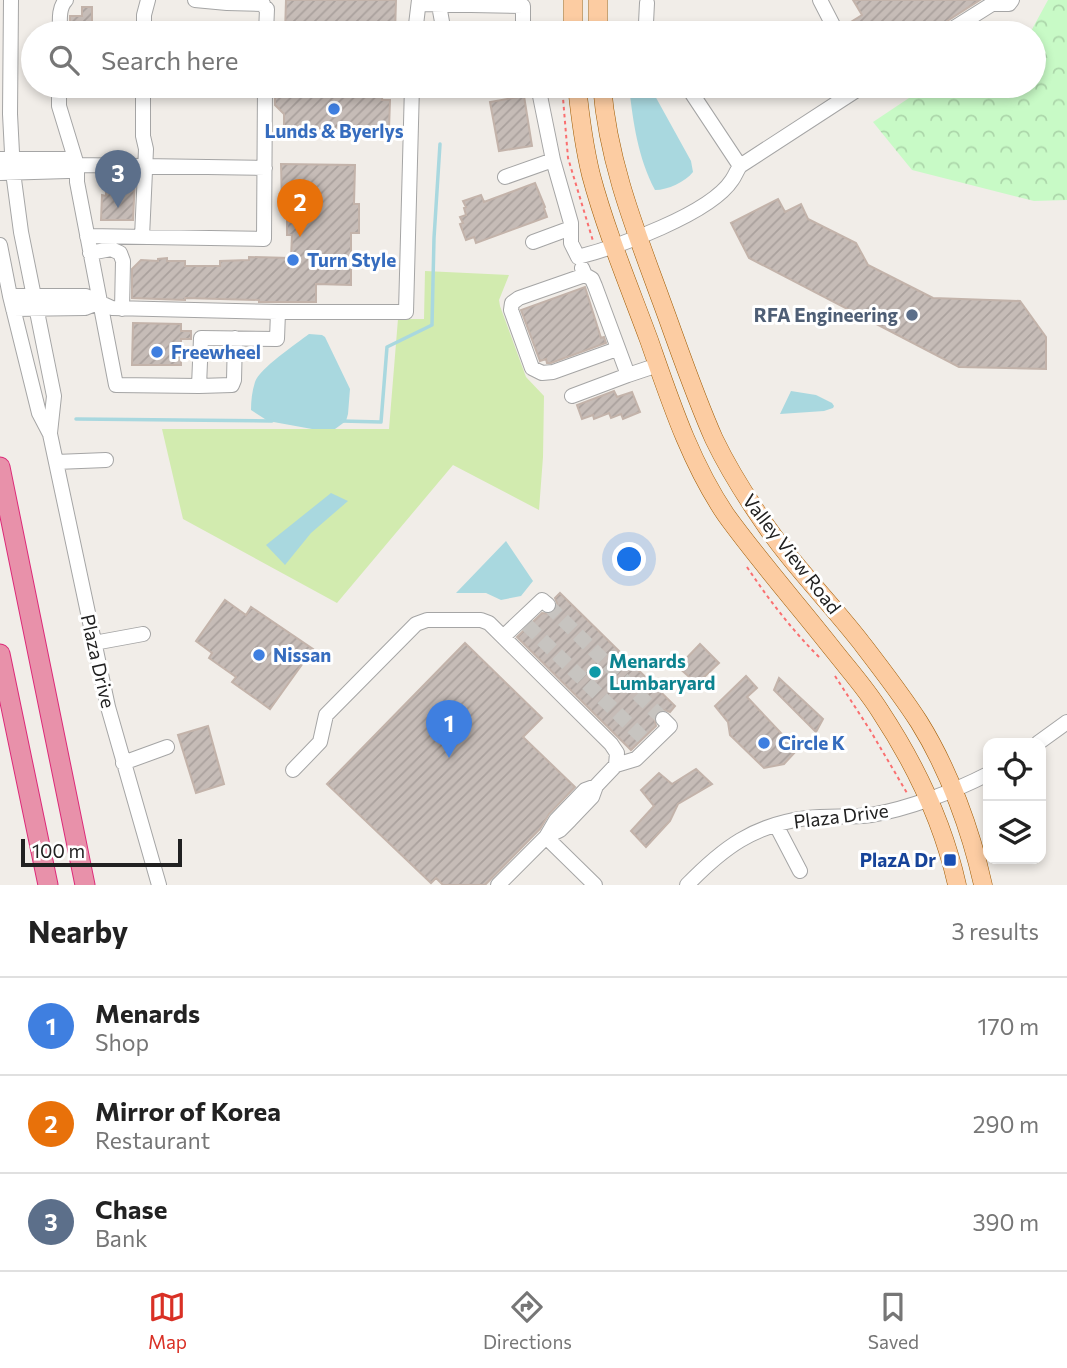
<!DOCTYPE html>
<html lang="en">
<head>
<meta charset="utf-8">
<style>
  body { margin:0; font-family:Commissioner,sans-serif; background:#f2f2f2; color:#222 }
  .controls { position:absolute; right:21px; bottom:21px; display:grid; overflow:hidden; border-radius:14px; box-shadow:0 4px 10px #0003 }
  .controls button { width:63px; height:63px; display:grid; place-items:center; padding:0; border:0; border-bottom:2px solid #e0e0e0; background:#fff; color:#222; font:35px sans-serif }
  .scale { position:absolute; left:21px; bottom:18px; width:161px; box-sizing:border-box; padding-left:7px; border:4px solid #212121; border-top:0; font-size:19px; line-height:24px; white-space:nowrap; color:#212121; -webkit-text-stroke:5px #fff; paint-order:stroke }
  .you { position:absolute; left:630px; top:560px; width:24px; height:24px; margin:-18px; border:5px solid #fff; border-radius:50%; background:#1a73e8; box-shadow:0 0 0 10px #1a73e833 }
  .badge { display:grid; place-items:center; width:46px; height:46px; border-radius:50%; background:#d93025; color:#fff; font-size:23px; font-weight:700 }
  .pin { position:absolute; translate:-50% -58px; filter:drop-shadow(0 2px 4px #0008) }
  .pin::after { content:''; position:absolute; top:37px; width:24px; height:21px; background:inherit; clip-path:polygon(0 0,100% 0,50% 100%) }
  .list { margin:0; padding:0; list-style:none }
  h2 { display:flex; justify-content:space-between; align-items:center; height:91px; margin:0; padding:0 28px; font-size:30px }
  h2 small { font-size:23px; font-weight:400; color:#767676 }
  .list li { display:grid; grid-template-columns:46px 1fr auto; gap:21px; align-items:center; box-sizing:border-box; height:98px; padding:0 28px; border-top:2px solid #e0e0e0 }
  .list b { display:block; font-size:26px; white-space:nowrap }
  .list p { margin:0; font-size:23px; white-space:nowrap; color:#767676 }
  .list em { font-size:23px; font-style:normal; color:#767676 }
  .icon { flex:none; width:38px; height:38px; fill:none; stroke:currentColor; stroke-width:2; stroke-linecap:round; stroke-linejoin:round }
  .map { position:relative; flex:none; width:1067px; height:885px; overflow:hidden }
  .search { position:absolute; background:#fff; box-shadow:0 4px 10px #0003; left:21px; right:21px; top:21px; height:77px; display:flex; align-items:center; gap:18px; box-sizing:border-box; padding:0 24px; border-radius:38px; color:#767676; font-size:26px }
  .sheet { height:385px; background:#fff }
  nav { display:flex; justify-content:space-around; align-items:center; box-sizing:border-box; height:98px; border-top:2px solid #e0e0e0; background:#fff; font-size:19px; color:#767676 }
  nav a { display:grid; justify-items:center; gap:4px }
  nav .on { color:#d93025 }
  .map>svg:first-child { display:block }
</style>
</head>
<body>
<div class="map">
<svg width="1067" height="885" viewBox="0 0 1067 885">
  <defs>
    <pattern id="park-crowns" width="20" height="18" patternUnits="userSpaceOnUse" patternTransform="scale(1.75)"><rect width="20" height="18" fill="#c8fac6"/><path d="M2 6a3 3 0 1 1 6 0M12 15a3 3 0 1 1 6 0" fill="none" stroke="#acd6aa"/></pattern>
    <pattern id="building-hatch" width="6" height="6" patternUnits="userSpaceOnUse" patternTransform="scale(1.75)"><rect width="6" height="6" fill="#c6bcb7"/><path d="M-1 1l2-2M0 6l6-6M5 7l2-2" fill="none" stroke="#aaa19d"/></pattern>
  </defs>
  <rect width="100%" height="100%" fill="#f1ede8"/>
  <!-- grass -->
  <path fill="#d2ebaf" d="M425,271L509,275L499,300L500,306L526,377L544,396L543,457L539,510L453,465L337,603L183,519L162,429H389L398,319H424Z"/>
  <!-- park -->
  <path fill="url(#park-crowns)" d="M1048,0H1067V200L1034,201L912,170L873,122L927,86H1034V33H1030Z"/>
  <!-- water -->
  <path fill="#a9d8df" d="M629,86H648L654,94L691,161L693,172C685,182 668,190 655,190C638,158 633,122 629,86Z
    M309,334L322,335L325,337L350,389L348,414L346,421L335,429H312L268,421L251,410C251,401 252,391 255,382C260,368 296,344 309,334Z
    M791,391L816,395L832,403L834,406L833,408L824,411L780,414Z
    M331,493L348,501L311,533L285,565L266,545Z
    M506,541L533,581L521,596L501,600L486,593H456Z"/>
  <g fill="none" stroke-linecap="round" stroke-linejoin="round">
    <!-- stream -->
    <path stroke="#a9d8df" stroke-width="3.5" d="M76,419L272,421
      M342,421L381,422L387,347L432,325L434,238L440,144"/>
  </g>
  <!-- building -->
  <path fill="url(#building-hatch)" stroke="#c3b3aa" stroke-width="2" d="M286,0H396L395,33H285Z
    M853,0H980L941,25L935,33H852L846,25L862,15Z
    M82,7H92V33H70V16H82Z
    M275,86H383L382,100H390L389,129L284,128V114L275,105Z
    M524,96L532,146L499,151L490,102Z
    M281,164L355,165L354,204H359V233H351V285L316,284V302H259V300L185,298V300L132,298V269L141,260L158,261V259L167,258V261H185V266H220V261L249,260V257L291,258L292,235H287V206H282Z
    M106,178H135L133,220H101L102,195L106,196Z
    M535,183L545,207L544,208L547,217L476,243L474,237L466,240L460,224L463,223L460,217L466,215L464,208L466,207L463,201L481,195L484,202Z
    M778,199L785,212L801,204L808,219L856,243L868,265L933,298L1020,301L1046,337V369L959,367L749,258L731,223Z
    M585,287L601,338L604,337L606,343L551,363H547L546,359L540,361L521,310Z
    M133,323L181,324V331H191V339H181V365H132Z
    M614,391L617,397L632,392L640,412L623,419L621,414L611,418L609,413L594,419L593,415L582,419L577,405Z
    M560,593L675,706L670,712L665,710L657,712L654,717L656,726L631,750L517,637L542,613L551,614L555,612L558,606L555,598Z
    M225,600L246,615L251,607L313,649L270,709L232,682L236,677L209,658L212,653L196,641Z
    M465,643L542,718L523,737L575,787L549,814L540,829L485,885H443L436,878L431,883L327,784Z
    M700,644L719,663L697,684L678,667Z
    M746,676L757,688L747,697L797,750L784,764L764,768L730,735L728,722L715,706Z
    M779,678L823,719L816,732L774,690Z
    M208,726L224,784L196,793L178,735Z
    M696,769L712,784L678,804L670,821L646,847L631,831L654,806L641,790L659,773L672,784Z"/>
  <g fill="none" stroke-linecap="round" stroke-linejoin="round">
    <!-- minor-tunnel -->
    <path stroke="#c7c4c0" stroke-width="14" stroke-dasharray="14 7" stroke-linecap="butt" d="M548,605L663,719
      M527,625L644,739"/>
    <defs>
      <path id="minor" d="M11,0L10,114L13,172L21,232L54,396L50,433
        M195,0L227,3L263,4
        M820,0L837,33
        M258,1L267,9L266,33
        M647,3L646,23L654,33
        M419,4L523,6V33
        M439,5L444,33
        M60,33C60,22 58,8 66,0
        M144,33V15L148,0
        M415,33L419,0
        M946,33L992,4H1009L1012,0
        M59,86V106L77,165V182L116,385L199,386L201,338L277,339L278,312H406L412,86
        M459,86L460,88L473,86
        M538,86L553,160L571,223V243L578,257C617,247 710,214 732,180C735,176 737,170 740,166L863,86
        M687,86L740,166
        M0,159H68L77,165L265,168
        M0,173L68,171L77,165
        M505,177L553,160
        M87,236L264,239L265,86
        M142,237L146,149L143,136V86
        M533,242L571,228
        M0,245L10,296L39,413L50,434L108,707L159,885
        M90,253L111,249L120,253L123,261L122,309
        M582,268L585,275L592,279L595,286L628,375L658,365
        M585,275L519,298L512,303L511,310L532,368L542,373L553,372L617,349
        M10,296H86L112,308L278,312
        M13,309L85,308L100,302
        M199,386L232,385L234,380L235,338
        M572,396L628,375
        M56,462L106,460
        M503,637L542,600L548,605
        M94,643L143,634
        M1038,743L1067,722
        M123,763L167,747
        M616,765L636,759L670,726L663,719
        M293,770L320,742L326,715L416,624L427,620H481L489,623L611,744L617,753L616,765L596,786L585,790L556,820L546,837L498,885
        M776,825L800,871
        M546,837L560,830L570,820L592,797L596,786
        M546,837L595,885
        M687,885C723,848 753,825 807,818C828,815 850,818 871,815C908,809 955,791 988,774"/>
      <path id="major" d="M573,0V33
        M598,0V33
        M577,86C580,116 584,146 591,175C606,231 629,286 649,340C670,400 690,462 726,515C760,562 799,606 835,652C850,671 867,690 880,711C915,764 943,822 957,885
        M602,86C608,162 635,229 661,300C678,346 694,394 714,439C727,466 743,492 760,517C789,561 827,599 860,641C880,667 901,694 919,722C949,770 971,831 983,885"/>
      <path id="highway" d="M0,467L85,885
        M0,654L48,885"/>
    </defs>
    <!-- minor casing -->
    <use href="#minor" stroke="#a5a5a5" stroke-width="16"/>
    <!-- major casing -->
    <use href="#major" stroke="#9e5a00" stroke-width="19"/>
    <!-- highway casing -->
    <use href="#highway" stroke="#dc2978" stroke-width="21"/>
    <!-- path -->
    <path stroke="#fa7070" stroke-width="2" stroke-dasharray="3.5 3.5" stroke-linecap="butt" d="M562,86L568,158L593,241
      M333,132L334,128
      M747,567C769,600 792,630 820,658
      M835,676L870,730L907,793"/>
    <!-- minor -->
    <use href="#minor" stroke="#fff" stroke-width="14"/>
    <!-- major -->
    <use href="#major" stroke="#fccca2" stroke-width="18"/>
    <!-- highway -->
    <use href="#highway" stroke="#e891aa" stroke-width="19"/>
  </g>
  <!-- markers -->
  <g fill="#3f7fe0" stroke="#fff" stroke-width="2.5">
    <circle cx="334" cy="109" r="7"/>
    <circle cx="293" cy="260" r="7"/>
    <circle cx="157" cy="352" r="7"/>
    <circle cx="259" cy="655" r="7"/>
    <circle cx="764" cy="743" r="7"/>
  </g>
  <circle fill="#5c6f8a" stroke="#fff" stroke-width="2.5" cx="912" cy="315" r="7"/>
  <circle fill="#0f9aa8" stroke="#fff" stroke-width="2.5" cx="595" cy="672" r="7"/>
  <rect fill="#1a4fb4" stroke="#fff" stroke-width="2.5" x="943" y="853" width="14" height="14" rx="3.5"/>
  <g text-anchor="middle" stroke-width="6" stroke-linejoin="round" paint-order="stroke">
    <!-- shop labels -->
    <g font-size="19" font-weight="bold" fill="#366cbe" stroke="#fff" text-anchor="start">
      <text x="334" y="138" text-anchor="middle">Lunds &amp; Byerlys</text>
      <text x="307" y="267">Turn Style</text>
      <text x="171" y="359">Freewheel</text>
      <text x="273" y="662">Nissan</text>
      <text x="778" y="750">Circle K</text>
    </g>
    <!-- service labels -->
    <g font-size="19" font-weight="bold" fill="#4e5e75" stroke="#fff" text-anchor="end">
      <text x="898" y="322">RFA Engineering</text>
    </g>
    <!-- street labels -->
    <g font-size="19" fill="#212121" stroke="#fff">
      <text transform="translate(792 554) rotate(52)" y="7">Valley View Road</text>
      <text transform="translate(98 661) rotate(77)" y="7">Plaza Drive</text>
      <text transform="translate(841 816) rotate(-7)" y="7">Plaza Drive</text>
    </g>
    <!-- culture labels -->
    <g font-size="19" font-weight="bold" fill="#0d838f" stroke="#fff" text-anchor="start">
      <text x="609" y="668">Menards<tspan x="609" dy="22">Lumbaryard</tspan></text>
    </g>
    <!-- transit labels -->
    <g font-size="19" font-weight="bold" fill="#164399" stroke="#fff" text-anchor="end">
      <text x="936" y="867">PlazA Dr</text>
    </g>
  </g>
</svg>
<div class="controls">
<button><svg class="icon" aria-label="locate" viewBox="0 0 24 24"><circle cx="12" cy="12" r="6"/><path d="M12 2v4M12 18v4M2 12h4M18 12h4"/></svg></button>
<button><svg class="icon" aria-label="layers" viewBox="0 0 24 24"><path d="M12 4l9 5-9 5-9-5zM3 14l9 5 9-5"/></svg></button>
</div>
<div class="scale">100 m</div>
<div class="you"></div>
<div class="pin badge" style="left:449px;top:758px;background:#3f7fe0">1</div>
<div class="pin badge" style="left:300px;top:237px;background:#e8710a">2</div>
<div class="pin badge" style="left:118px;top:208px;background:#5c6f8a">3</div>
<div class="search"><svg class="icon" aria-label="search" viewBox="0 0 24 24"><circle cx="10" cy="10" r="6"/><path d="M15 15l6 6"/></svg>Search here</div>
</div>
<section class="sheet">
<h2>Nearby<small>3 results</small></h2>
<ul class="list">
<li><span class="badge" style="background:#3f7fe0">1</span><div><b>Menards</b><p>Shop</p></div><em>170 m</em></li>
<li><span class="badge" style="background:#e8710a">2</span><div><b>Mirror of Korea</b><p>Restaurant</p></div><em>290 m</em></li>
<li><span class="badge" style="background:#5c6f8a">3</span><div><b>Chase</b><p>Bank</p></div><em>390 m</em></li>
</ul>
</section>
<nav>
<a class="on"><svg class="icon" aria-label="map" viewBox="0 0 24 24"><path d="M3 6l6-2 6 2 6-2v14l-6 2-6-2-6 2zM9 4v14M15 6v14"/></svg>Map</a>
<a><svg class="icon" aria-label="directions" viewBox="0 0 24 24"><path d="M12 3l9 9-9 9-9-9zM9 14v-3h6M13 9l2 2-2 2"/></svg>Directions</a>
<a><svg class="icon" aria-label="saved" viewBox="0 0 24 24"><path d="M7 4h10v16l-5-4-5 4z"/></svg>Saved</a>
</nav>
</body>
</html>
